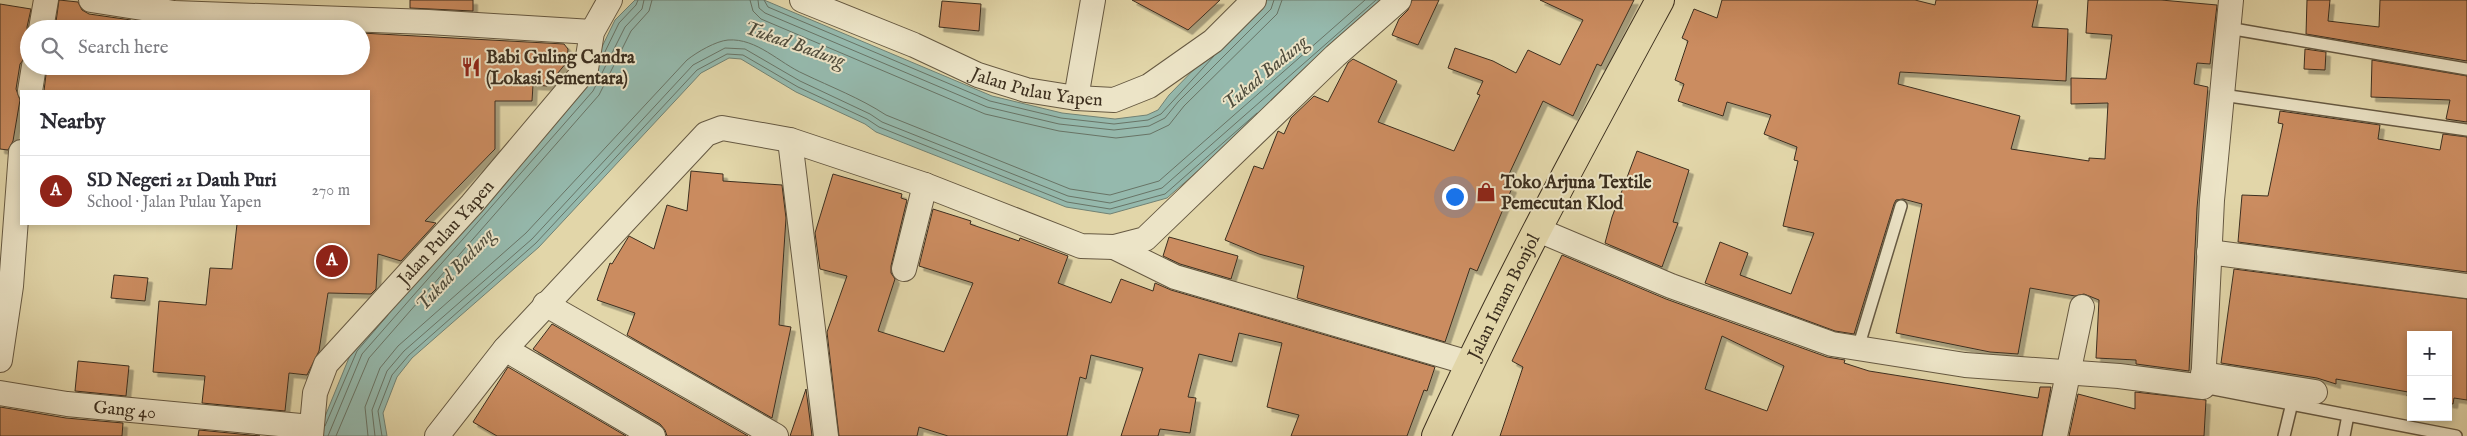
<!DOCTYPE html>
<html lang="en">
<head>
<meta charset="utf-8">
<style>
  body { margin:0; font-family:"IM FELL English",serif; background:#f2f2f3; color:#2b2b33 }
  .controls { position:absolute; right:15px; bottom:15px; display:grid; overflow:hidden; border-radius:0px; box-shadow:0 2px 8px #0003 }
  .controls button { width:45px; height:45px; display:grid; place-items:center; padding:0; border:0; border-bottom:1px solid #e1e1e2; background:#fff; color:#2b2b33; font:25px sans-serif }
  .you { position:absolute; left:1454px; top:196px; width:18px; height:18px; margin:-12px; border:4px solid #fff; border-radius:50%; background:#1a73e8; box-shadow:0 0 0 8px #1a73e833 }
  .badge { display:grid; place-items:center; width:32px; height:32px; border-radius:50%; background:#8f2418; color:#fff; font-size:16px; font-weight:700 }
  .pin { position:absolute; translate:-50% -50%; border:2px solid #fff; box-shadow:0 1px 5px #0006 }
  .list { margin:0; padding:0; list-style:none }
  h2 { display:flex; justify-content:space-between; align-items:center; height:65px; margin:0; padding:0 20px; font-size:21px }
  h2 small { font-size:16px; font-weight:400; color:#7c7c81 }
  .list li { display:grid; grid-template-columns:32px 1fr auto; gap:15px; align-items:center; box-sizing:border-box; height:70px; padding:0 20px; border-top:1px solid #e1e1e2 }
  .list b { display:block; font-size:19px; white-space:nowrap }
  .list p { margin:0; font-size:16px; white-space:nowrap; color:#7c7c81 }
  .list em { font-size:16px; font-style:normal; color:#7c7c81 }
  .icon { flex:none; width:28px; height:28px; fill:none; stroke:currentColor; stroke-width:2; stroke-linecap:round; stroke-linejoin:round }
  .map { position:relative; flex:none; width:2467px; height:436px; overflow:hidden }
  .search { position:absolute; background:#fff; box-shadow:0 2px 8px #0003; left:20px; top:20px; width:350px; height:55px; display:flex; align-items:center; gap:12px; box-sizing:border-box; padding:0 18px; border-radius:28px; color:#7c7c81; font-size:19px }
  .panel { position:absolute; background:#fff; box-shadow:0 2px 8px #0003; left:20px; top:90px; width:350px; height:135px; border-radius:0px }
  .map>svg:first-child { display:block }
</style>
</head>
<body>
<div class="map">
<svg width="2467" height="436" viewBox="0 0 2467 436">
  <defs>
    <filter id="shadow"><feDropShadow dx="4.5" dy="4.5" stdDeviation="0" flood-color="#0004"/></filter>
  </defs>
  <rect width="100%" height="100%" fill="#e2d6a9"/>
  <filter id="stains"><feTurbulence type="fractalNoise" baseFrequency=".004" numOctaves="4"/><feColorMatrix values="0 0 0 0 .2 0 0 0 0 .09 0 0 0 0 .02 0 0 0 .5 -.17"/></filter>
  <radialGradient id="worn" r=".72"><stop offset=".6" stop-color="#630" stop-opacity="0"/><stop offset="1" stop-color="#630" stop-opacity=".3"/></radialGradient>
  <!-- water -->
  <path fill="#95b9ad" stroke="#718274" d="M635,0H764L992,96L1062,113L1115,119L1147,115L1158,110L1169,95L1245,17L1265,0H1393L1167,198L1110,214L1066,207L876,132L865,124L796,92L741,59L729,58L701,73L539,247L412,358L397,377L383,413L387,436H317L353,348L584,84L615,20Z"/>
  <g fill="none" stroke-linecap="round" stroke-linejoin="round">
    <!-- shore -->
    <path stroke="#687466" stroke-width="1" d="M750,0L753,11L761,19L985,114L1059,131L1116,138L1150,134L1169,125L1184,106L1277,14L1282,0
      M758,0L759,8L765,13L987,107L1059,124L1114,130L1149,126L1165,118L1178,102L1271,9L1274,0
      M764,0L768,7L990,101L1061,118L1114,124L1148,120L1161,114L1214,56
      M600,62L619,23L636,5L638,0
      M325,426L357,351L388,315
      M328,436L362,354L593,91L625,27L642,9L644,0
      M336,436L369,358L599,95L631,31L649,11L652,0
      M368,436L365,407L380,368L398,346L526,233L687,60C697,52 716,41 728,40C757,38 779,63 804,74C831,87 860,98 886,115L1070,189L1110,195L1159,181L1365,0
      M375,436L372,410L387,371L404,351L532,239L693,65L725,48L745,49L800,81L870,114L882,122L1068,196L1110,203L1162,188L1376,0
      M382,436L378,411L392,375L409,355L536,243L697,70L727,54L743,55L798,87L867,119L879,127L1067,202L1110,209L1165,194L1257,113"/>
  </g>
  <!-- building -->
  <path fill="#cb8c61" stroke="#3c2f1f" fill-rule="evenodd" filter="url(#shadow)" d="M59,0L78,2L82,10L89,14L131,20L130,29H55Z
    M410,0H473V11L410,8Z
    M1132,0H1220L1188,30Z
    M1412,0H1439L1418,45L1392,35L1399,19L1408,10Z
    M1540,0H1634L1601,66L1597,64L1573,116L1543,101L1504,185L1512,188L1477,271L1470,268L1445,342L1297,298L1304,266L1259,254L1225,240L1254,166L1263,169L1278,131L1284,134L1291,118L1314,96L1328,102L1348,63L1353,59L1397,81L1378,122L1454,151L1480,95L1477,94L1483,81L1448,68L1455,48L1493,61L1516,73L1528,50L1560,65L1583,20Z
    M1722,0H1915L1935,5L1936,0H2038L2032,27L2068,29L2066,81L1900,72L1898,84L2020,116L2011,149L2089,161V158L2105,159L2108,103L2071,104V78L2106,79L2112,35L2086,33L2088,0H2161L2217,5L2210,64L2197,63L2194,84L2208,87L2197,208L2189,371L2136,364V360L2096,358L2099,300L2084,294L2075,296L2030,288L2018,354L1990,352L1896,333L1922,204L1903,199L1896,200L1894,204L1854,334L1835,331L1705,283L1720,242L1748,253L1740,275L1791,294L1814,233L1783,226L1798,161L1794,160L1797,147L1764,134L1771,115L1727,102L1723,116L1678,101L1684,84L1675,80L1688,41L1682,38L1694,9L1717,18Z
    M2307,0H2330L2328,21L2379,27L2380,0H2467V61L2306,34Z
    M942,1L981,4L979,31L939,27Z
    M0,4L31,9L27,27L29,53L20,64L16,89L20,100L13,141L8,150L0,149Z
    M361,33L564,44L568,49L567,62L547,86L533,85L532,101H495V149L425,221L436,223L401,261L378,254L376,289L371,294L328,293L319,351L307,375L289,373L285,411L202,403L205,376L153,372L159,301L206,305L210,268L232,269L237,224H369V91H44L47,66H361Z
    M2305,49L2326,52L2325,70L2304,69Z
    M2372,60L2467,76V122L2446,119L2450,100L2371,97Z
    M2280,111L2380,125L2378,139L2440,150L2443,134L2467,137V272L2238,242L2242,195L2268,196L2283,124L2278,123Z
    M1637,151L1689,170L1673,222L1678,223L1662,267L1605,243L1612,217Z
    M691,171L723,174V181L782,185L786,218L779,325L791,327L772,418L627,335L635,313L597,300L610,263L612,264L629,236L654,249L667,205L687,211Z
    M833,174L902,194L901,198L907,200L891,266V273L895,279L878,331L944,352L973,283L919,266L933,209L971,221L970,224L1019,241L1020,238L1068,256L1058,283L1111,303L1121,279L1153,291L1155,283L1171,290L1435,367L1427,391L1424,390L1407,436H1291L1299,415L1267,407L1282,343L1239,333L1232,362L1199,354L1188,397L1196,398L1190,433L1160,429L1158,436H1121L1143,368L1091,355L1086,379L1080,377L1067,436H948L919,427L917,436H839L827,332L847,276L820,269L815,233Z
    M1169,237L1238,256L1231,279L1180,264L1163,256Z
    M1562,255L1666,299L1827,357L1845,360L1844,363L1869,371L2038,398L2040,387H2051L2042,436H1500L1523,367L1512,361ZM1722,336L1784,366L1767,411L1705,389Z
    M2234,269L2467,299V400L2454,398L2453,404L2448,403V335H2411V397L2407,396L2408,392L2336,379V384L2317,378L2221,363Z
    M114,275L148,278L145,301L111,298Z
    M552,324L748,436H667L665,430L660,424L533,349Z
    M78,361L129,366L126,396L75,391Z
    M508,367L626,436H497L473,422Z
    M806,389L812,436H790Z
    M2135,392L2206,400L2204,436H2069L2078,394L2135,409Z
    M0,407L66,418L123,423L122,436H0Z
    M199,430L260,436H198Z"/>
  <g fill="none" stroke-linecap="round" stroke-linejoin="round">
    <defs>
      <path id="lane" d="M2228,28L2467,69
        M2222,95L2467,130
        M1858,348L1901,206
        M2203,387L2456,436
        M2284,436L2292,403
        M2344,436L2348,415"/>
      <g id="street">
        <path d="M91,0L174,13L428,22L592,32"/>
        <path id="s1" d="M802,0L914,45L978,75L1026,90L1076,98L1114,100L1149,86L1213,41L1254,0"/>
        <path d="M41,29L46,0"/>
        <path d="M30,91L34,66"/>
        <path d="M1076,98L1093,0"/>
        <path d="M790,140L826,436"/>
        <path d="M1536,229L1671,286L1832,344L1965,365L2119,376L2203,387L2212,200L2231,0"/>
        <path d="M1114,247L1175,277L1469,363"/>
        <path d="M2209,252L2467,286"/>
        <path d="M904,269L925,185"/>
        <path d="M545,304L776,436"/>
        <path d="M505,349L653,436"/>
        <path d="M0,360L11,286L21,152"/>
        <path d="M2203,374L2315,392"/>
        <path id="s2" d="M0,393L67,404L311,427"/>
        <path id="s3" d="M311,436L315,393L326,364L472,204L586,69L592,32L610,0"/>
        <path d="M437,436L505,349L706,134L722,128L790,140L925,185L1081,246L1114,247L1145,239L1335,56L1399,0"/>
        <path d="M2055,436L2082,307"/>
      </g>
      <g id="highway">
        <path id="s4" d="M1436,436C1504,287 1582,144 1660,0"/>
      </g>
    </defs>
    <!-- lane casing -->
    <use href="#lane" stroke="#665942" stroke-width="14"/>
    <!-- street casing -->
    <use href="#street" stroke="#665942" stroke-width="26"/>
    <!-- highway casing -->
    <use href="#highway" stroke="#3c2f1f" stroke-width="30"/>
    <!-- lane -->
    <use href="#lane" stroke="#ece4c7" stroke-width="11"/>
    <!-- street -->
    <use href="#street" stroke="#ece4c7" stroke-width="24"/>
    <!-- highway -->
    <use href="#highway" stroke="#e2d6a9" stroke-width="28"/>
  </g>
  <!-- icons -->
  <defs>
    <symbol id="restaurant-bare" viewBox="-9 -9 18 18"><path d="M-5-6h1v4h1v-4h1v4h1v-4h1v5L-1.5 .5V6h-2V.5L-5-1ZM5-6V6H3V1.5H1.5Q1.5-4 5-6Z" fill="#8f2418" stroke="#ece4c7" stroke-width="2.5" paint-order="stroke"/></symbol>
    <symbol id="shop-bare" viewBox="-9 -9 18 18"><path d="M-5-2.5h2.3a2.7 3.5 0 0 1 5.4 0H5L5.5 6h-11ZM-1.5-2.5h3a1.5 2.3 0 0 0-3 0Z" fill="#8f2418" stroke="#ece4c7" stroke-width="2.5" paint-order="stroke"/></symbol>
  </defs>
  <g fill-rule="evenodd">
    <use href="#restaurant-bare" x="457" y="53" width="28" height="28"/>
    <use href="#shop-bare" x="1472" y="178" width="28" height="28"/>
  </g>
  <g text-anchor="middle" stroke-width="4" stroke-linejoin="round" paint-order="stroke">
    <!-- poi labels -->
    <g font-size="18" font-weight="bold" fill="#3c2f1f" stroke="#ece4c7" text-anchor="start">
      <text x="486" y="63">Babi Guling Candra<tspan x="486" dy="21">(Lokasi Sementara)</tspan></text>
      <text x="1501" y="188">Toko Arjuna Textile<tspan x="1501" dy="21">Pemecutan Klod</tspan></text>
    </g>
    <!-- street labels -->
    <g font-size="18" fill="#3c2f1f" stroke="#ece4c7">
      <text dy="6" stroke="none"><textPath href="#s1" startOffset="252">Jalan Pulau Yapen</textPath></text>
      <text dy="6" stroke="none"><textPath href="#s3" startOffset="252">Jalan Pulau Yapen</textPath></text>
      <text dy="6" stroke="none"><textPath href="#s4" startOffset="155">Jalan Imam Bonjol</textPath></text>
      <text dy="6" stroke="none"><textPath href="#s2" startOffset="126">Gang 40</textPath></text>
    </g>
    <!-- water labels -->
    <g font-size="19" font-style="italic" fill="#4e4b3b" stroke="#ece4c7">
      <text transform="translate(795 43) rotate(19)" y="7">Tukad Badung</text>
      <text transform="translate(1264 72) rotate(-40)" y="7">Tukad Badung</text>
      <text transform="translate(454 269) rotate(-47)" y="7">Tukad Badung</text>
    </g>
  </g>
  <rect width="100%" height="100%" filter="url(#stains)"/>
  <rect width="100%" height="100%" fill="url(#worn)"/>
</svg>
<div class="controls">
<button>+</button>
<button>−</button>
</div>
<div class="you"></div>
<div class="pin badge" style="left:332px;top:261px">A</div>
<div class="search"><svg class="icon" aria-label="search" viewBox="0 0 24 24"><circle cx="10" cy="10" r="6"/><path d="M15 15l6 6"/></svg>Search here</div>
<section class="panel">
<h2>Nearby<small></small></h2>
<ul class="list">
<li><span class="badge">A</span><div><b>SD Negeri 21 Dauh Puri</b><p>School · Jalan Pulau Yapen</p></div><em>270 m</em></li>
</ul>
</section>
</div>
</body>
</html>
